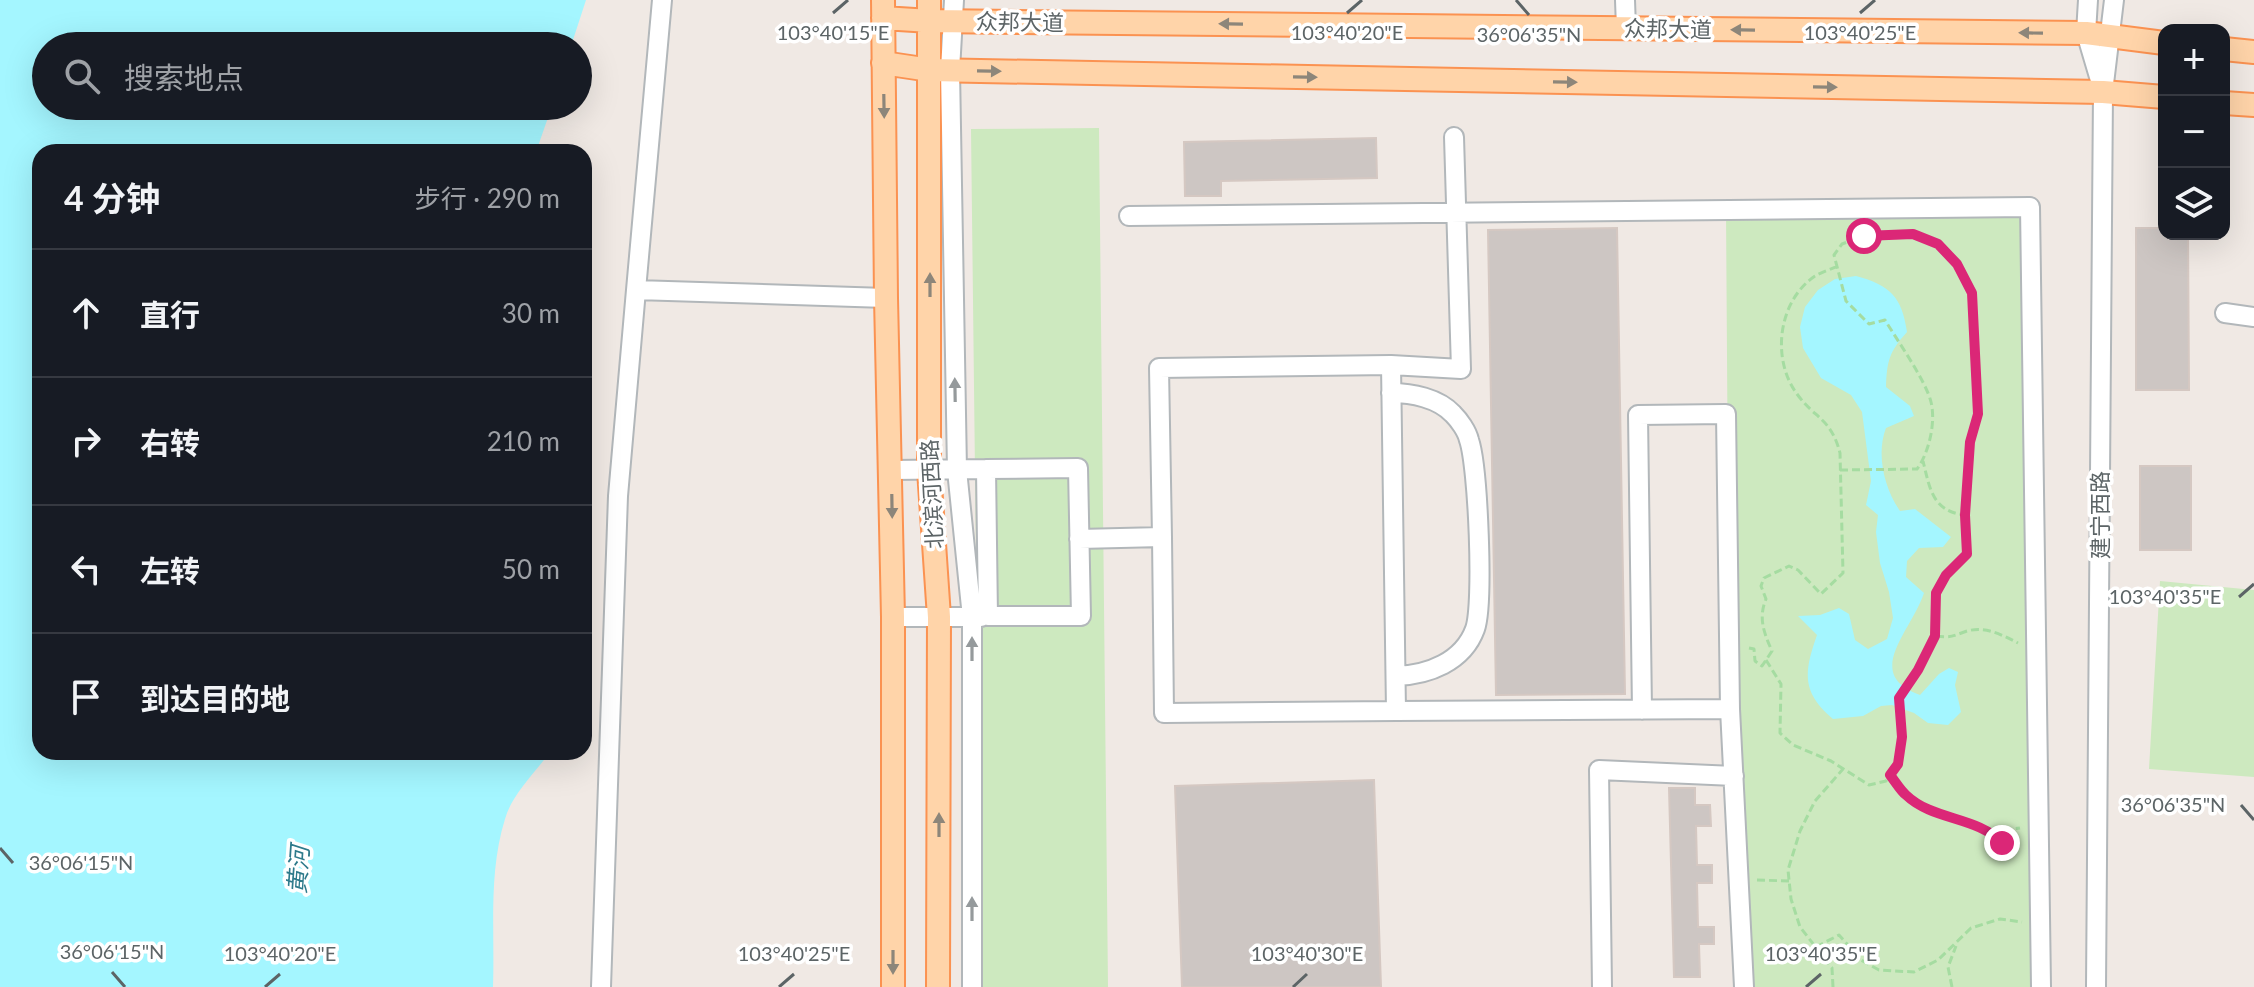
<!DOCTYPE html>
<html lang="zh">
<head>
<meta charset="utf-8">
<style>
  body { margin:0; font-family:Lato,"Noto Sans SC",sans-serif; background:#242831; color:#f1f3f6 }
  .controls { position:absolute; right:24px; top:24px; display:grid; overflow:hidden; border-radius:16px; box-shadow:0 8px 32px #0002 }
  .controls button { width:72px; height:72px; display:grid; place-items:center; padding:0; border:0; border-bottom:2px solid #363941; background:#171b24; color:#f1f3f6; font:40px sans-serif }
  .stop { position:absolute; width:24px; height:24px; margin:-18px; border:6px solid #db2777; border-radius:50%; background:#fff }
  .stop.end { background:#db2777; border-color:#fff; box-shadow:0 2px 8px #0008 }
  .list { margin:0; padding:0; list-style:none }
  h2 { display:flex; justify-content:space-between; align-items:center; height:104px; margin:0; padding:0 32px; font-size:34px }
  h2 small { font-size:26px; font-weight:400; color:#9ea1a6 }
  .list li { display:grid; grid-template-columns:52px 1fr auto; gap:24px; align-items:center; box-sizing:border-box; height:128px; padding:0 32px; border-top:2px solid #363941 }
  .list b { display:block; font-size:30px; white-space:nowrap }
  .list em { font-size:26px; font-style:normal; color:#9ea1a6 }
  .icon { flex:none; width:44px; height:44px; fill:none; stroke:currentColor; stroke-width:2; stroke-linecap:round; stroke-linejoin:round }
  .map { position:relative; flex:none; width:2254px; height:987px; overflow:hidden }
  .search { position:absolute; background:#171b24; box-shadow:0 8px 32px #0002; left:32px; top:32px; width:560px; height:88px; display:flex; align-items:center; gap:20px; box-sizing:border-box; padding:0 28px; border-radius:44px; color:#9ea1a6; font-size:30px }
  .panel { position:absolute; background:#171b24; box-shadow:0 8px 32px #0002; left:32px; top:144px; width:560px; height:616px; border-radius:24px }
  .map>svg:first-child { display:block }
</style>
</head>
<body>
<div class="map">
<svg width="2254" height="987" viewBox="0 0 2254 987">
  <rect width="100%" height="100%" fill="#f0e9e4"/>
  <!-- green -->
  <path fill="#cde9bf" d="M1099,128L1108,987H981L971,129Z
    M2030,207L2041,987H1744L1729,647L1726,210Z
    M2160,581L2254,590V777L2149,769Z"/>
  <!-- water -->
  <path fill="#a4f6ff" d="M0,0H586L571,46H46V106H552L536,152H40V752H550C535,773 512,794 505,819C488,874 495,931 493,987H0Z
    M1856,276C1890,285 1902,297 1907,332C1889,352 1887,361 1886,387L1910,406L1914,416L1886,428C1876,454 1884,488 1900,511L1915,509L1951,537L1943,547L1919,548L1907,561L1906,577L1924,593C1911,632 1862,674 1920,695L1939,674L1949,668L1958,672L1955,685L1961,712L1948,725L1928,723L1914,713L1892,705L1881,706L1863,716L1833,719C1801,692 1804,672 1817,635L1798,616L1820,615L1839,608L1849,614L1855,640L1868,649L1887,639L1893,618L1889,592L1880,563L1876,532L1878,515L1866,505L1871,481L1862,412L1851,395L1821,378L1803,348L1800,327L1805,307L1818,290L1835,279Z"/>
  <!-- building -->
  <path fill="#cdc6c3" stroke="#d5c8c2" stroke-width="2" d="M1376,138L1377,178L1221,181V196H1185L1184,142Z
    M1617,228L1625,694L1496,695L1488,230Z
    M2136,228H2164V234H2188L2189,390H2136Z
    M2140,466H2191V550H2140Z
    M1374,780L1381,987H1182L1175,786Z
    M1669,788H1695V805H1710L1711,826H1696L1697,865H1712V883H1697L1698,927H1714V944H1699L1700,977H1674Z"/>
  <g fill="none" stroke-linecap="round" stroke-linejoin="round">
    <defs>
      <path id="minor" d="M954,0L950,70L957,470L972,617V987
        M1625,0L1626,28
        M2088,0L2086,33L2102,87
        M1129,216L2030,207L2041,987
        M636,290L662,0
        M2225,313L2254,317
        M1391,365L1461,369L1454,137
        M1391,393C1412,393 1438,398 1453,414C1459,420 1467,431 1469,440C1478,466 1484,604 1475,629C1463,662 1428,675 1396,676
        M1078,468L1081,616H988L986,469Z
        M891,470L986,469
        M1079,539L1162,537L1164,713L1396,711L1391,365L1159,368L1162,537
        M893,617H981
        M1730,709L1744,987
        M1396,711L1730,709L1726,414L1638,415L1642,710
        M601,987L618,496L636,290L886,298
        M1602,987L1599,770L1734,776
        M2096,987L2103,92L2114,0"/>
      <path id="major" d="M883,0L886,298L893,617V987
        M929,0V470L939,617L938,987
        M883,18L930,21L2086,33L2164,43
        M2224,49L2254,52
        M883,63L930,70L2103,92L2164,97
        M2224,103L2254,105"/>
    </defs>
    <!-- minor casing -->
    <use href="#minor" stroke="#b2b7ba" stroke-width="22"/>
    <!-- major casing -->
    <use href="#major" stroke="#fb9251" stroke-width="26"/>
    <!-- path -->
    <path stroke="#a5dca1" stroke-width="3" stroke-dasharray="8 4" stroke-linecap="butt" d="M1840,470L1917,469C1929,453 1936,422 1931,402C1926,381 1897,340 1885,320L1869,324L1846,301L1834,255L1842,244L1864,236L1913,234L1938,244L1957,264L1972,293L1978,414L1970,442L1965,515C1932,511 1930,489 1923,461
      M1965,515L1967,554C1935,586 1936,592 1935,636C1953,638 1952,636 1967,631C1986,626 2002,635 2018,643
      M1749,648L1754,649L1755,661L1762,666L1772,651C1764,633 1758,618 1766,599L1761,586L1764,578L1789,566L1798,570L1821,594L1843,573L1840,453C1831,418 1815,419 1797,394C1771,359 1778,301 1815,276C1822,272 1831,269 1838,266
      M1766,660L1781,684L1780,733L1793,745L1831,761L1869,785L1886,781L1898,764L1902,737L1899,698L1918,670L1935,636
      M1890,775C1895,781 1900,790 1906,795C1935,823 1992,813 2006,855
      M1992,832L2020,828
      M1757,880L1789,881
      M1816,947L1839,935L1861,960L1879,970L1914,972L1938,960L1971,928L2000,919L2022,922
      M1833,987L1832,968L1800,927L1791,899L1788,870L1800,831L1815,801L1843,769
      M1952,987L1948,967L1956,946"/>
    <!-- minor -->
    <use href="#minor" stroke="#fff" stroke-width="18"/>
    <!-- major -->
    <use href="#major" stroke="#ffd4a9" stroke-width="22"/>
  </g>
  <!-- one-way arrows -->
  <defs><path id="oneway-solid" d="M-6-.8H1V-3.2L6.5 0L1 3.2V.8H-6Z" transform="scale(2)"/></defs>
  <g fill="#8d867a">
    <use href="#oneway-solid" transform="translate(1231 24) rotate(-179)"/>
    <use href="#oneway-solid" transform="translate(1743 30) rotate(-179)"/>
    <use href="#oneway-solid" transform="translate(2031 33) rotate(-179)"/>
    <use href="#oneway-solid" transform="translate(989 71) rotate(1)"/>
    <use href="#oneway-solid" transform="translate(1305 77) rotate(1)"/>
    <use href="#oneway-solid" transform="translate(1565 82) rotate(1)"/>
    <use href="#oneway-solid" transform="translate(1825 87) rotate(1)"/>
    <use href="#oneway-solid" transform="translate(884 106) rotate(89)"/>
    <use href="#oneway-solid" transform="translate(930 285) rotate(-90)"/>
    <use href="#oneway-solid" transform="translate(892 506) rotate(89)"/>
    <use href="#oneway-solid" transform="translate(939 825) rotate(-90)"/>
    <use href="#oneway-solid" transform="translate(893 962) rotate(90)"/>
  </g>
  <g fill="#959a9c">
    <use href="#oneway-solid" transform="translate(955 390) rotate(-91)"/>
    <use href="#oneway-solid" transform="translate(972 649) rotate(-90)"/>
    <use href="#oneway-solid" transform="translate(972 909) rotate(-90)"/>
  </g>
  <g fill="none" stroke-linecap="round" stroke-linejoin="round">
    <!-- route -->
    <path stroke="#db2777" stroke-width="10" d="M1864,236L1913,234L1938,244L1957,264L1972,293L1978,414L1970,442L1965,515L1967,554L1946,575L1936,593L1935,636L1918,670L1899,698L1902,737L1898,764L1890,775C1895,781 1900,790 1906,795C1933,821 1977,816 2002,843"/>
  </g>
  <!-- ticks -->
  <path fill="none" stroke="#5c6466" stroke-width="3" d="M1516,0L1529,15M833,13L848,0M1347,13L1362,0M1860,13L1875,0M2239,597L2254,584M2241,805L2254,820M0,848L13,863M112,972L125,987M265,987L280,974M779,987L794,974M1293,987L1307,974M1806,987L1821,974"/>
  <g text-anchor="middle" stroke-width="7" stroke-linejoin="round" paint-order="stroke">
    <!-- street labels -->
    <g font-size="22" fill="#5c6466" stroke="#fff">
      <text transform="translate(1020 22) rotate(1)" y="8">众邦大道</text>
      <text transform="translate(1668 29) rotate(1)" y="8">众邦大道</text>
      <text transform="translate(932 494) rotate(-93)" y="8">北滨河西路</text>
      <text transform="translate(2100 515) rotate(-90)" y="8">建宁西路</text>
    </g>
    <!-- water labels -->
    <g font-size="24" font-style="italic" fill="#2e7a8b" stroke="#fff">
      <text transform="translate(299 870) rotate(-86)" y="8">黄河</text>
    </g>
  </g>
  <g font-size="20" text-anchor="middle" fill="#5c6466" stroke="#fff" stroke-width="7" stroke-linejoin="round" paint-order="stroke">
    <text x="833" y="40">103°40'15"E</text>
    <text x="1347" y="40">103°40'20"E</text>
    <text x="1860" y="40">103°40'25"E</text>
    <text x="1529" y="42">36°06'35"N</text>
    <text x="2165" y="604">103°40'35"E</text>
    <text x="2173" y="812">36°06'35"N</text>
    <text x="81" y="870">36°06'15"N</text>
    <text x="112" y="959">36°06'15"N</text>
    <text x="280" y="961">103°40'20"E</text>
    <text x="794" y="961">103°40'25"E</text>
    <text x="1307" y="961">103°40'30"E</text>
    <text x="1821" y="961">103°40'35"E</text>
  </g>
</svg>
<div class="controls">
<button>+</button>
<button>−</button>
<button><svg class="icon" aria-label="layers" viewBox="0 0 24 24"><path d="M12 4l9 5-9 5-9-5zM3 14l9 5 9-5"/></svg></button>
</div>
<div class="stop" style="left:1864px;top:236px"></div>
<div class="stop end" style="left:2002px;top:843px"></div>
<div class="search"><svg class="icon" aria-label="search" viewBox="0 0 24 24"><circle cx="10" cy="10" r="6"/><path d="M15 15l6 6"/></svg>搜索地点</div>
<section class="panel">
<h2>4 分钟<small>步行 · 290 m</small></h2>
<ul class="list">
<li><svg class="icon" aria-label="ahead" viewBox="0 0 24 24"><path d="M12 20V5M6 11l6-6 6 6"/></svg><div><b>直行</b></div><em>30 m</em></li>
<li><svg class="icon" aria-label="right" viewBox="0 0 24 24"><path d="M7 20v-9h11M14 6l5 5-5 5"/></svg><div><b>右转</b></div><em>210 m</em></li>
<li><svg class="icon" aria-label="left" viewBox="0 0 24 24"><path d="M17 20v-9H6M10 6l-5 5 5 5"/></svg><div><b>左转</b></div><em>50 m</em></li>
<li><svg class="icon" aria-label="arrive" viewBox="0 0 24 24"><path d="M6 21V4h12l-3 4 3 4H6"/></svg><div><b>到达目的地</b></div></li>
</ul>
</section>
</div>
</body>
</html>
